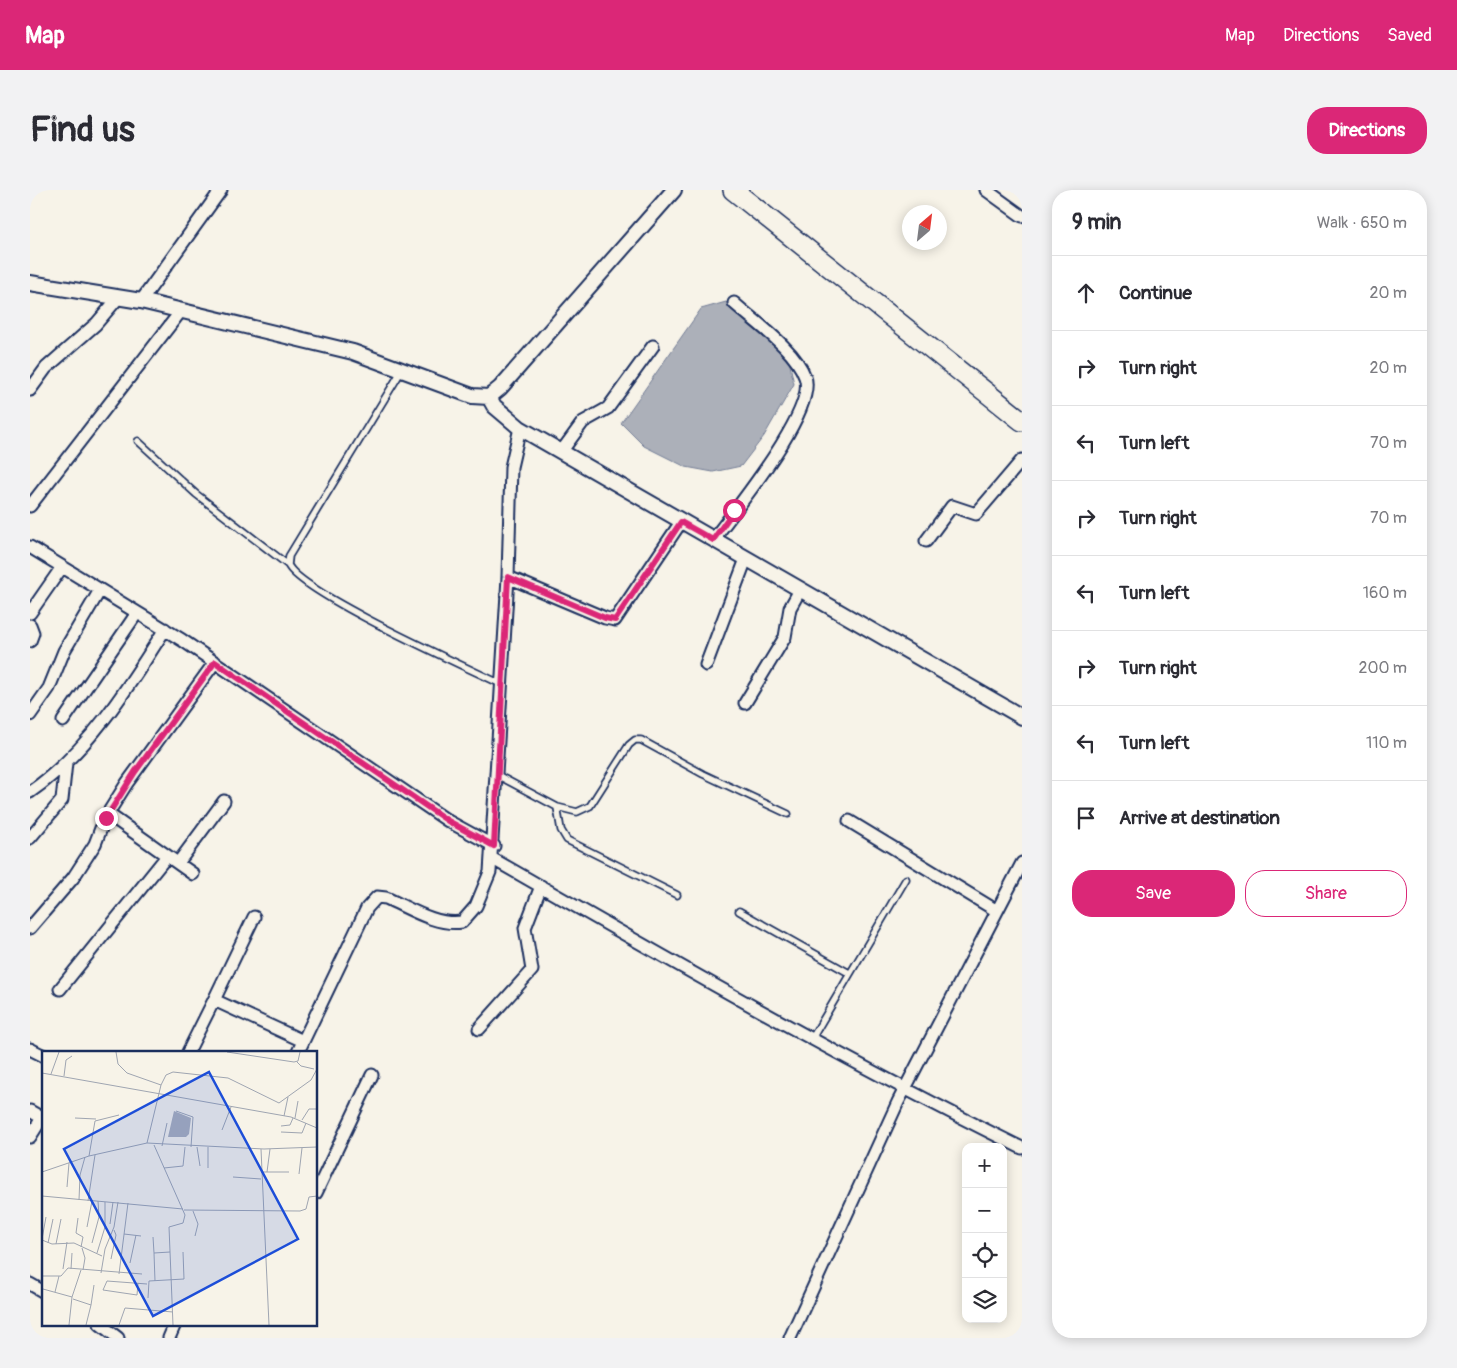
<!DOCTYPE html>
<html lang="en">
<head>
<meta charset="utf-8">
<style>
  body { margin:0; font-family:Pangolin,sans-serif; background:#f2f2f3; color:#2b2b33 }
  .controls { position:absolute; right:15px; bottom:15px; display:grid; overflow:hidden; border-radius:10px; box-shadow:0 2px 12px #0003 }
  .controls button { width:45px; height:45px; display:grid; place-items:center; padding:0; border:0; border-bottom:1px solid #e1e1e2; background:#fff; color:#2b2b33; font:25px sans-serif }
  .compass { position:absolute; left:872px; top:15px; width:45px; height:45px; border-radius:50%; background:#fff; box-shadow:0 2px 12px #0003; rotate:28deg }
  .stop { position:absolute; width:15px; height:15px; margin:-11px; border:4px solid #db2777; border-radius:50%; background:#fff }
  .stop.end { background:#db2777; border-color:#fff; box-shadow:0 1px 5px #0008 }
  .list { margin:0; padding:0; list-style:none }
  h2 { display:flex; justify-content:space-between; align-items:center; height:65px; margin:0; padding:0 20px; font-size:21px }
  h2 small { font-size:16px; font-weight:400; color:#7c7c81 }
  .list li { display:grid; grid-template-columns:32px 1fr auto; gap:15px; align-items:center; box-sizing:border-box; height:75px; padding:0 20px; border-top:1px solid #e1e1e2 }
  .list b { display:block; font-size:19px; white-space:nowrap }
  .list em { font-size:16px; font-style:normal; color:#7c7c81 }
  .actions { display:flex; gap:10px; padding:15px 20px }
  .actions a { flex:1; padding:11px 0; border:1px solid #db2777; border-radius:20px; text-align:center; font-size:18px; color:#db2777 }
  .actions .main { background:#db2777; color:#fff }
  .icon { flex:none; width:28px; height:28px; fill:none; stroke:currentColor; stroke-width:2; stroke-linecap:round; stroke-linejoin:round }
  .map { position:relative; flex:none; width:992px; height:1148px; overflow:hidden; border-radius:20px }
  header { display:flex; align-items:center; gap:30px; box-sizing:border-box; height:70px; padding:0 25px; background:#db2777; color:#fff }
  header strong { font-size:24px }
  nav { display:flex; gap:28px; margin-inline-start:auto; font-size:18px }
  .intro { display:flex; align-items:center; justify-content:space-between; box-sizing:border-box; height:120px; padding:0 30px }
  h1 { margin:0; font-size:35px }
  .button { padding:12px 22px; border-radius:20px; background:#db2777; color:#fff; font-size:18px; font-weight:700 }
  main { display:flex; gap:30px; padding:0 30px }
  aside { flex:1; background:#fff; border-radius:20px; box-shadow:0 2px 12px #0003 }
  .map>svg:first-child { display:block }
</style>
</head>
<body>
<header>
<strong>Map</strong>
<nav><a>Map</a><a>Directions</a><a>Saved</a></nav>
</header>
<div class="intro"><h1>Find us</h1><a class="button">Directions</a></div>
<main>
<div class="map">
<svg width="992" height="1148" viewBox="0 0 992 1148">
  <rect width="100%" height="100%" fill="#f7f3e8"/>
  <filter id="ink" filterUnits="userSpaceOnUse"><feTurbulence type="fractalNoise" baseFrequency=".02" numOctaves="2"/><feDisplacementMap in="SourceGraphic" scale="10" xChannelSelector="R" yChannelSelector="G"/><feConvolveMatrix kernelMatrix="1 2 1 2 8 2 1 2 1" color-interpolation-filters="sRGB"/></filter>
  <g filter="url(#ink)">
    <!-- water -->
    <path fill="#acb0b9" stroke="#727c95" d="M696,112L729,138L759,170L764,194L734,246L711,276L683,282L656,277L614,256L591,233L671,119Z"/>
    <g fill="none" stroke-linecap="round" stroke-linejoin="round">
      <defs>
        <path id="service" d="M372,180L259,366L258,375C271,403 434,476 471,494
          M108,251L166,304L258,375
          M467,585L527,617L547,622L560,616L599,555L605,550H611L673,584L758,624
          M527,617L531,640L537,650L647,705
          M709,721L819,783
          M781,850L876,689"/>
        <path id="minor" d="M956,0L992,26
          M111,111L191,0
          M0,200L16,178L66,134L89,107
          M531,262L553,232L578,218L623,156
          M0,316L151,121
          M683,350C703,322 788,220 775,187C765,159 726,133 704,113
          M896,351L922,316L946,324L992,270
          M0,357L152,450L418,631L464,656
          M478,387L575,428L585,430L651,332
          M0,423L32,377
          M0,435L3,443L0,451
          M676,475L716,369
          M715,513L755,447L760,418L770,400
          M0,525L19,498L34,461L70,400
          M33,531L107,423
          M0,602C58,562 98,498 135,439
          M78,624L163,684
          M819,631L967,721
          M0,648L32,610L36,573
          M463,669C637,769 811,869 992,958
          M148,673L194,611
          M0,738L43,688L65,654L75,628L97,593L185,472
          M30,799L137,666
          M184,810L224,727
          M449,839L502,780L495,738L511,696
          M0,859L14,866
          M158,862L184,810L273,851
          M268,862L337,718L347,707L356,708C379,718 406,736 432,732L446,716L460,682L478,387L481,277L490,238
          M0,921L14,929
          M0,947L12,928
          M286,1003L342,885
          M0,1094L14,1102
          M70,1134L88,1148
          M139,1148L145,1134
          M760,1148L868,912L992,673"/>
        <path id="tertiary" d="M0,93L111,111L323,162L442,206L459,207L470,198L644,0
          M459,207L464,216L490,238L992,527"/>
        <path id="trunk" d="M703,0L992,231"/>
      </defs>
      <!-- service casing -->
      <use href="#service" stroke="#1b2f5e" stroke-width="9"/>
      <!-- minor casing -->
      <use href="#minor" stroke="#1b2f5e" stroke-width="15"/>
      <!-- tertiary casing -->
      <use href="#tertiary" stroke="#1b2f5e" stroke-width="18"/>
      <!-- trunk casing -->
      <use href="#trunk" stroke="#1b2f5e" stroke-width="22"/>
      <!-- service -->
      <use href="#service" stroke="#f7f3e8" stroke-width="5.5"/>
      <!-- minor -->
      <use href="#minor" stroke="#f7f3e8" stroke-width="11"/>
      <!-- tertiary -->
      <use href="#tertiary" stroke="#f7f3e8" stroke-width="14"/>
      <!-- trunk -->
      <use href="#trunk" stroke="#f7f3e8" stroke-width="19"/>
    </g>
  </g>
  <g fill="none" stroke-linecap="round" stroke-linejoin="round" filter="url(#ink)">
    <!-- route -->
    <path stroke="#db2777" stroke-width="6" d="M76,628L105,582L185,472L418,631L464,656L478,387L575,428L585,430L651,332L683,350L704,320"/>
  </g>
  <!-- overview -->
  <g transform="translate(12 861)">
    <rect width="275" height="275" fill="#f7f3e8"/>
    <path d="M132,60L149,67L147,83L144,86H126Z" fill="#acb0b9"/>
    <path fill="none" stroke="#9fa5b1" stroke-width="1" d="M185,1L252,11L256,10L258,1M255,11L259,15L272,18M0,22L249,66L275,77M9,23L17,1M22,25L24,9L30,5M119,34L124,24L131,21L186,27L237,52L269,29L275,18M134,60L151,66L149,96M242,65L246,46M33,67L54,68M253,67L256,50M260,69L267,58H275M239,75L248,74L251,67M180,79L189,56M239,81L260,82L264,72M105,92L222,98L275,96M112,94L143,164L141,172L127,176L131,274M120,95L125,72M155,96L158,115M166,96V117M219,98L227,274M47,105L53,70L77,64M122,117L141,115L143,96M0,121L47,105L105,92L119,34L85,22L76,13L74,1M219,121H247M225,121L228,98M257,123L260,97M191,126L219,128M25,136L27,112M0,145L141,158M37,149L38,124L43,106M46,150L53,104M142,159L258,160L264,158L267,146L275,145M151,160L156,173L153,185M36,167L34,182L41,186L39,196M68,173L71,151M45,176L50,150M82,183L99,185M111,186L112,202M0,188L4,166M0,189L10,193L32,192L60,205M6,192L11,168M50,192L57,166L56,150M14,193L19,168M40,197L43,207L41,219M55,202L63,176V151M69,208L74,184L72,179M88,212L94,184M21,218L25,191M29,218L30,202M59,222L63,198L72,176L76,151M77,223L86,152M0,225H19L26,217L100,223M113,230L112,202L128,201M96,232L95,244L61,239L65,230L105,233M0,236V252M1,238L30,246L27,274M13,241L17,225M30,246L39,219M106,247L107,230L142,228L141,201M31,248L49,254L44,274M49,254L52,234M77,274L83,257L131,261"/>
    <path fill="#1d4ed8" fill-opacity="0.15" stroke="#1d4ed8" stroke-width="2.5" d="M167,21L256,188L111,265L22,98Z"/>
    <rect width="275" height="275" fill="none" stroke="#1b2f5e" stroke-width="2.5"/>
  </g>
</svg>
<div class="controls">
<button>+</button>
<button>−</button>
<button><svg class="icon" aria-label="locate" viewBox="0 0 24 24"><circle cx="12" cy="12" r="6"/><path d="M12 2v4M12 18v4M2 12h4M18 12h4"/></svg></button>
<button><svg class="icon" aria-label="layers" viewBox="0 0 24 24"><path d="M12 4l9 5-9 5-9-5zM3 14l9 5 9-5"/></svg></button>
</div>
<svg class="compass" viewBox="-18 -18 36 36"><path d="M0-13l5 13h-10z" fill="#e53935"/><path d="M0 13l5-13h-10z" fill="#7c7c81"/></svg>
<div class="stop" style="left:704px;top:320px"></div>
<div class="stop end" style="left:76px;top:628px"></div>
</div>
<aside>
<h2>9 min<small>Walk · 650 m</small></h2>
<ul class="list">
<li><svg class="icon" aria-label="ahead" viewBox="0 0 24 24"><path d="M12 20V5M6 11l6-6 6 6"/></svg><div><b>Continue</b></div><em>20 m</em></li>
<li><svg class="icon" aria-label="right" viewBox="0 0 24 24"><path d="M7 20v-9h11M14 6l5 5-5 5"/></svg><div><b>Turn right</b></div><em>20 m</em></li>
<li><svg class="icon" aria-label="left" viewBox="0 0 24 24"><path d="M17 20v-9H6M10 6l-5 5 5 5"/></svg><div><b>Turn left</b></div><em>70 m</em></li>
<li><svg class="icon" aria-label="right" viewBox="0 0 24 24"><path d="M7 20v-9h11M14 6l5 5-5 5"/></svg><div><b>Turn right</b></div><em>70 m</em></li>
<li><svg class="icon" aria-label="left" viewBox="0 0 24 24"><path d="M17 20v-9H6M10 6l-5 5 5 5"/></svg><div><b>Turn left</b></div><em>160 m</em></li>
<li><svg class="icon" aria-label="right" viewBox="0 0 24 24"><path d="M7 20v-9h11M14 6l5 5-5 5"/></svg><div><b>Turn right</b></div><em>200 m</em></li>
<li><svg class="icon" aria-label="left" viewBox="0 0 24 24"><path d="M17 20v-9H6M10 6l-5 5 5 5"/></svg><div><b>Turn left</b></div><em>110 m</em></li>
<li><svg class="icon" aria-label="arrive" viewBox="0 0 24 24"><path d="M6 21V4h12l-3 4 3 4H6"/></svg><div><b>Arrive at destination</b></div></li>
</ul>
<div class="actions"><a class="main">Save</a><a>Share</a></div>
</aside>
</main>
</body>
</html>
